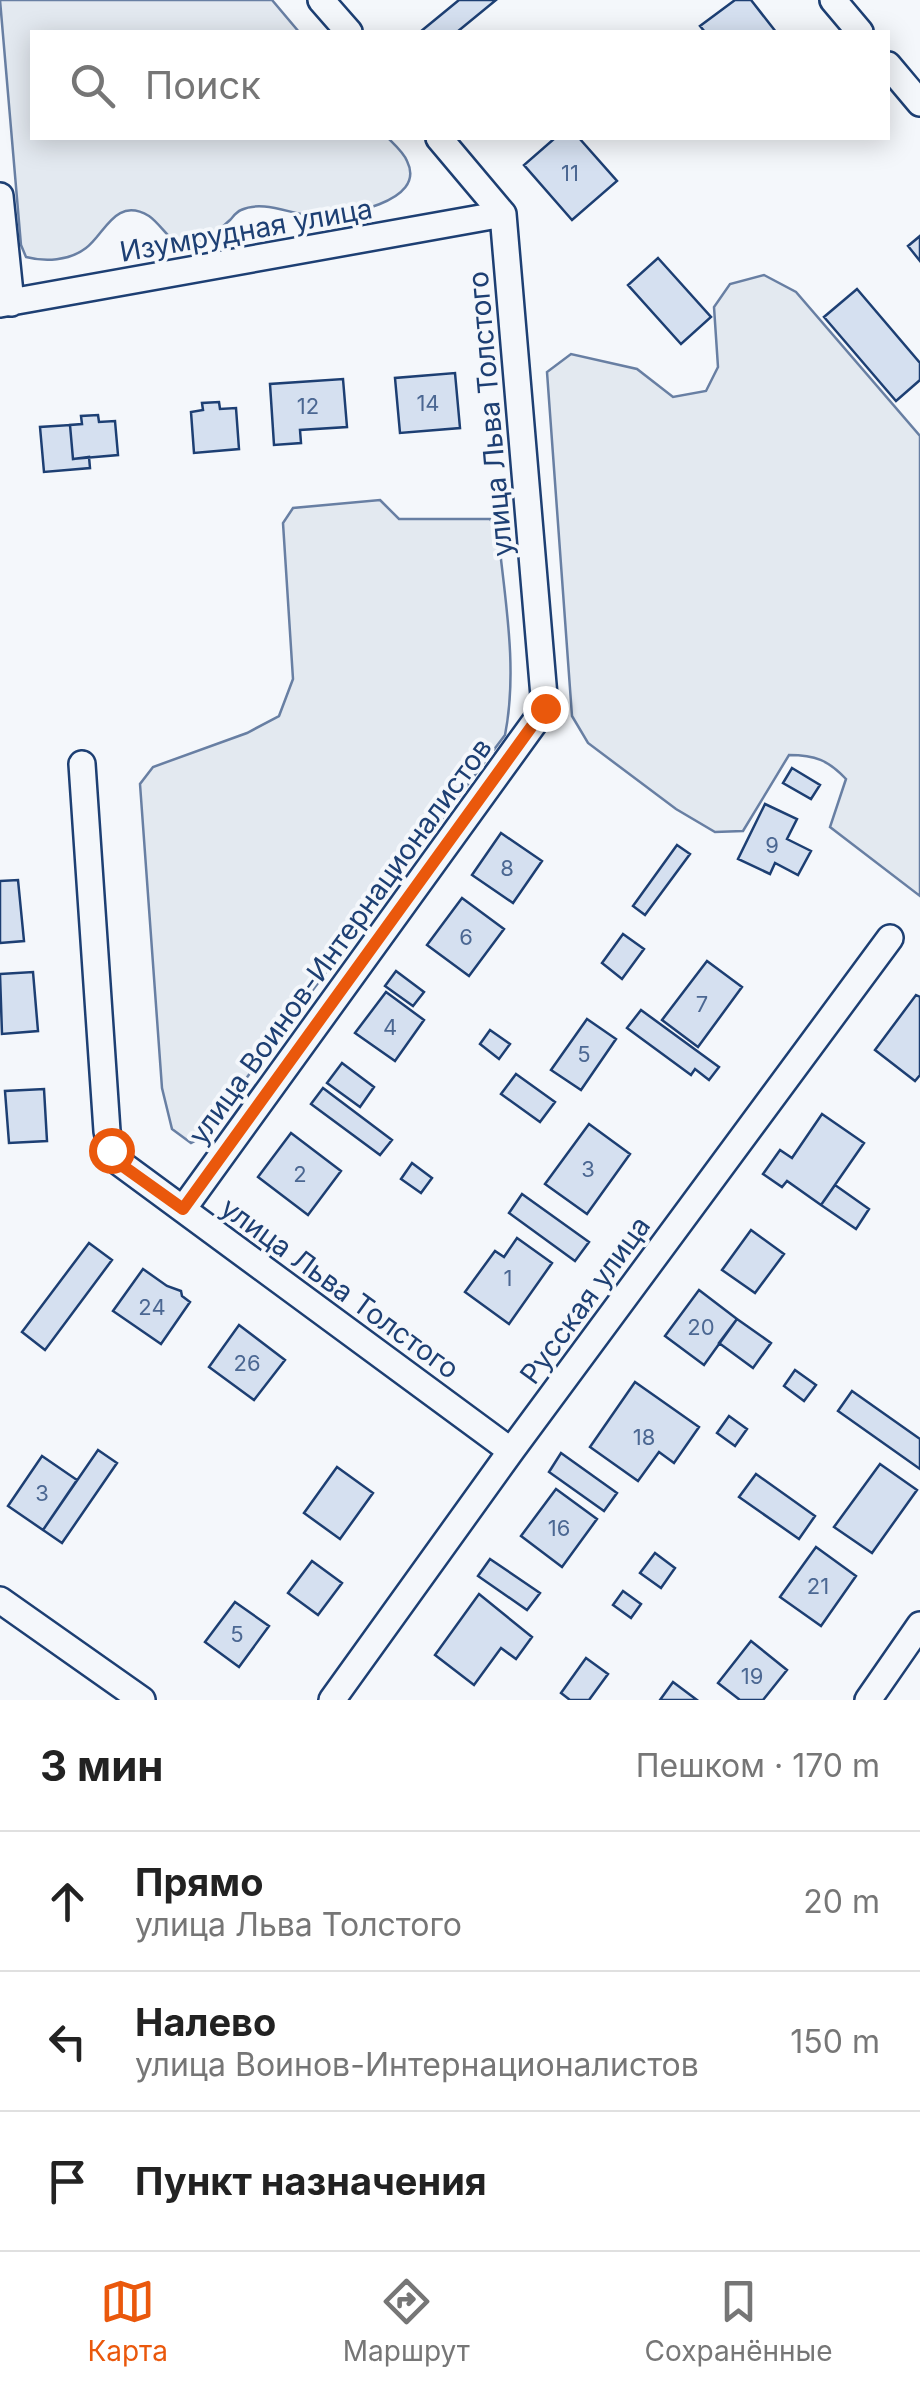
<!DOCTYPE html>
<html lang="ru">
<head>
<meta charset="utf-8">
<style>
  body { margin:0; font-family:Inter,sans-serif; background:#f2f2f2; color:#222 }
  .stop { position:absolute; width:30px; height:30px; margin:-22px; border:8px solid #ea580c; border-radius:50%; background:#fff }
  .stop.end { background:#ea580c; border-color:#fff; box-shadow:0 2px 10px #0008 }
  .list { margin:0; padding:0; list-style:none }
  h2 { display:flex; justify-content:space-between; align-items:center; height:130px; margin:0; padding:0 40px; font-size:42px }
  h2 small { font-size:32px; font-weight:400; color:#767676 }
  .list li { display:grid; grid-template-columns:65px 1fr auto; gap:30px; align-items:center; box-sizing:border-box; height:140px; padding:0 40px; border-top:2px solid #e0e0e0 }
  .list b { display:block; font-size:38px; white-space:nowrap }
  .list p { margin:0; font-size:32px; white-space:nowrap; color:#767676 }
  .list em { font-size:32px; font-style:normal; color:#767676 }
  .icon { flex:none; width:55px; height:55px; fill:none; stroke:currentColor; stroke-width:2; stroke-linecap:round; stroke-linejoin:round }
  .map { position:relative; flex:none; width:920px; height:1700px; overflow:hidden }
  .search { position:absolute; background:#fff; box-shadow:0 5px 25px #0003; left:30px; right:30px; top:30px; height:110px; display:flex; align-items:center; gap:25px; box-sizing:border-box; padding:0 35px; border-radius:0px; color:#767676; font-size:38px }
  .sheet { height:550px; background:#fff }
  nav { display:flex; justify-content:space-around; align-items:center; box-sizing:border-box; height:140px; border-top:2px solid #e0e0e0; background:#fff; font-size:28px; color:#767676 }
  nav a { display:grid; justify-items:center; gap:5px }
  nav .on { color:#ea580c }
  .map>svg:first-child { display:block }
</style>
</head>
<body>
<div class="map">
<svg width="920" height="1700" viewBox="0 0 920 1700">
  <rect width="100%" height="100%" fill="#f4f7fb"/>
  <!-- green -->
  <path fill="#e3e9f0" stroke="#687fa3" stroke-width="2.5" d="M0,0H272L299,32H32V138H388C394,144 404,153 407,161C428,203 342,216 317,216C294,216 264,199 241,210C236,212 233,217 230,220C212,237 201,245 176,243C167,236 158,222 149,216C115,196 105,234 86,248C69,261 45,262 26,257L21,245Z
    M764,275L796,292L920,436V896L830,827L846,779C828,760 815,755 789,755L743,831L715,832L676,809L588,743L572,716L547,372L571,354L637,369L673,397L706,391L718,367L714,307L730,284Z
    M380,500L399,519H490L498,533C505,600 518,669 505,735L202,1137L191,1143L172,1129L162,1088L140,784L153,767L247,733L279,716L293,679L283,523L293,508Z"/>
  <!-- building -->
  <path fill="#d5e0f0" stroke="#1d3f73" stroke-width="2.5" d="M459,0H496L457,32H420Z
    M735,0H751L776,32H705L700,26Z
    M555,138H579L617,181L572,220L524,165Z
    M920,236V261L908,246Z
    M658,258L711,317L681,344L628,285Z
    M857,289L920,363V380L896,401L824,317Z
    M455,373L460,428L400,433L395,378Z
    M343,379L347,427L300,430L301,443L274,445L270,384Z
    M219,402L220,409L236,408L239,449L194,453L191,412L203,410L202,403Z
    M98,415L99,422L115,421L118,455L73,459L70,425L82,424L81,416Z
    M70,425L73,459L89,457L90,468L44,472L40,427Z
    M792,768L820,785L811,799L783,783Z
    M765,804L797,819L787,839L811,851L798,875L775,863L770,874L738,859Z
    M501,833L542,861L513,903L472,875Z
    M677,845L690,854L645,915L633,906Z
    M18,880L24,941L0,943V881Z
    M462,898L504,929L469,976L427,945Z
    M623,934L644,949L622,979L602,963Z
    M707,961L742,987L698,1047L662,1020Z
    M396,971L424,992L413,1006L385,986Z
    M33,972L38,1031L2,1034L0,974Z
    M386,992L424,1020L395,1061L355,1033Z
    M916,995L920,997V1075L915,1081L875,1050Z
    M641,1010L719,1067L709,1080L695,1069L691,1075L627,1028Z
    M587,1019L616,1039L581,1090L551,1070Z
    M490,1030L510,1044L499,1059L480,1044Z
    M342,1063L374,1087L360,1107L327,1083Z
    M516,1074L555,1102L540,1122L501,1094Z
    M323,1088L392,1140L380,1155L311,1104Z
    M44,1089L47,1141L9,1143L5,1091Z
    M822,1114L864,1143L821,1205L787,1181L782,1187L763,1174L780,1150L792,1158Z
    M589,1124L630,1154L587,1214L545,1184Z
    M291,1133L341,1171L308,1215L258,1177Z
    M412,1163L432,1178L421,1193L401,1179Z
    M835,1185L869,1209L856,1229L821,1205Z
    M522,1194L589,1242L575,1261L509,1213Z
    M751,1230L784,1254L755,1293L722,1270Z
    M517,1238L552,1263L509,1324L465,1292L495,1251L504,1257Z
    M89,1243L112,1260L45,1350L22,1332Z
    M143,1269L167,1286L181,1291L182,1296L190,1302L161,1344L113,1311Z
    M699,1290L737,1319L704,1365L665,1336Z
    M737,1319L771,1343L753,1368L719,1343Z
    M239,1325L285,1360L254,1400L209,1367Z
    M795,1370L816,1385L804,1401L784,1386Z
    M635,1382L699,1427L674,1463L659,1452L638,1481L590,1447Z
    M852,1391L920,1439V1469L838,1411Z
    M729,1416L747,1429L735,1446L717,1433Z
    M98,1450L117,1463L62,1543L43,1530Z
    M561,1453L617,1493L604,1511L549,1472Z
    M42,1456L77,1480L43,1530L8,1506Z
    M880,1464L917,1490L872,1553L834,1527Z
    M337,1467L373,1493L340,1539L304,1513Z
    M756,1474L815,1516L799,1539L739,1497Z
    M556,1489L597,1519L562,1567L521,1536Z
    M816,1547L856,1576L821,1626L780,1597Z
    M655,1553L675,1568L661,1588L640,1573Z
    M490,1559L540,1593L527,1610L478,1576Z
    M312,1561L342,1583L318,1615L288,1593Z
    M623,1591L641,1604L631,1618L613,1605Z
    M479,1594L532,1637L516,1659L501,1648L474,1685L435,1655Z
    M235,1602L269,1626L239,1667L205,1642Z
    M751,1641L787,1670L763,1700H740L718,1683Z
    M586,1658L608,1674L589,1700H570L561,1693Z
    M673,1682L697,1700H660Z"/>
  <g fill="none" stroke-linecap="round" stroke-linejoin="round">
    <defs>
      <path id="street" d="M321,0L349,32
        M833,0L860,32
        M888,65L920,103
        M0,196L11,303
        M0,304L503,214
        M82,764L107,1131L111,1151L120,1163L511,1451
        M183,1209L545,708L503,214L439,138
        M0,1600L142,1700
        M332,1700L511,1451L890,938
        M868,1700L920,1625"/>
    </defs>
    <!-- street casing -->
    <use href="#street" stroke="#1d3f73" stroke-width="30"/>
    <!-- street -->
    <use href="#street" stroke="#f4f7fb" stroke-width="25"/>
  </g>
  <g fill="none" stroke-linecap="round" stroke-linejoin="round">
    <!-- route -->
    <path stroke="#ea580c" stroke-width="12" d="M111,1150L120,1164L183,1209L545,708"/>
  </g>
  <g text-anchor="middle" stroke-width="8" stroke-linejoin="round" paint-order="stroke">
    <!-- number labels -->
    <g font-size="22" fill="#4b6792">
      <text x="570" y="181">11</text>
      <text x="428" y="411">14</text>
      <text x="308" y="414">12</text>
      <text x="772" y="853">9</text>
      <text x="507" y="876">8</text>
      <text x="466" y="945">6</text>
      <text x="702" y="1012">7</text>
      <text x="390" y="1035">4</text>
      <text x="584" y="1062">5</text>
      <text x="588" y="1177">3</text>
      <text x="300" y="1182">2</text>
      <text x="508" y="1286">1</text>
      <text x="152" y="1315">24</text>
      <text x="701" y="1335">20</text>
      <text x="247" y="1371">26</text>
      <text x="644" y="1445">18</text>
      <text x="42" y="1501">3</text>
      <text x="559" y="1536">16</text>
      <text x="818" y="1594">21</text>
      <text x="237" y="1642">5</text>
      <text x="752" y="1684">19</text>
    </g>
    <!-- street labels -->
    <g font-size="28" fill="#1d3f73" stroke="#f4f7fb">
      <text transform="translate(246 230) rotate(-10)" y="10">Изумрудная улица</text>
      <text transform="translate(490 414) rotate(-95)" y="10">улица Льва Толстого</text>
      <text transform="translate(340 941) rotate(-54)" y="10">улица Воинов-Интернационалистов</text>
      <text transform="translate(340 1288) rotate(36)" y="10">улица Льва Толстого</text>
      <text transform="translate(585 1300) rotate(-54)" y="10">Русская улица</text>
    </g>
  </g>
</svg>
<div class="stop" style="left:111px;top:1150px"></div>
<div class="stop end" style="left:545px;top:708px"></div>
<div class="search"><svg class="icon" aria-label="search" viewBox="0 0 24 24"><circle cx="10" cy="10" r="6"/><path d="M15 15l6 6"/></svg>Поиск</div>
</div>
<section class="sheet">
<h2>3 мин<small>Пешком · 170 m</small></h2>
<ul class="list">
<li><svg class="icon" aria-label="ahead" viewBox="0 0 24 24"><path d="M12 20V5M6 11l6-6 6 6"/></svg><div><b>Прямо</b><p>улица Льва Толстого</p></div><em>20 m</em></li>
<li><svg class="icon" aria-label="left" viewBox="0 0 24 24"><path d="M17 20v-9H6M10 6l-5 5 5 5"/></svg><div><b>Налево</b><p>улица Воинов-Интернационалистов</p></div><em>150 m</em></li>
<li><svg class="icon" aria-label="arrive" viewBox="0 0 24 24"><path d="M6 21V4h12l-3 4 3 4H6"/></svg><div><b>Пункт назначения</b></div></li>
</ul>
</section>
<nav>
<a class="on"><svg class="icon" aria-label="map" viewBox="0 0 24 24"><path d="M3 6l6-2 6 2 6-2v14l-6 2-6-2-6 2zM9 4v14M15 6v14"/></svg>Карта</a>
<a><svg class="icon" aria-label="directions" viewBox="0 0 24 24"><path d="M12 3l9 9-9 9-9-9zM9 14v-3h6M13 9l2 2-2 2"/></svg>Маршрут</a>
<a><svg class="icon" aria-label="saved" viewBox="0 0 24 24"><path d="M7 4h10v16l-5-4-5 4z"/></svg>Сохранённые</a>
</nav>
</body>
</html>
